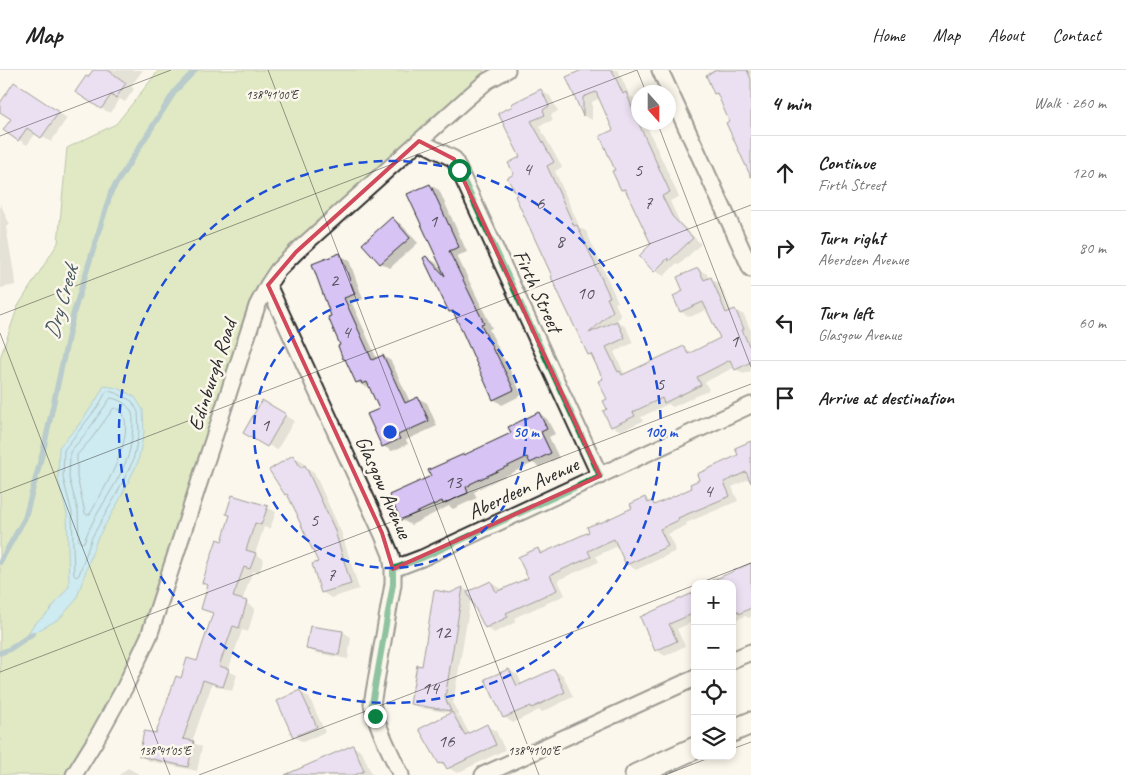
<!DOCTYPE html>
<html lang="en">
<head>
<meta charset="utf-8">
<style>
  body { margin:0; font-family:Caveat,sans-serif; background:#f2f2f2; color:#222 }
  .controls { position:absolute; right:15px; bottom:15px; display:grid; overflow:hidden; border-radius:10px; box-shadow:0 2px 8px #0003 }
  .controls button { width:45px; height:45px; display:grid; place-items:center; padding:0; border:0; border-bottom:1px solid #e0e0e0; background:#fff; color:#222; font:25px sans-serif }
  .compass { position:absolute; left:631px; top:15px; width:45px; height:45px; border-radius:50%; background:#fff; box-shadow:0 2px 8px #0003; rotate:159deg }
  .stop { position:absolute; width:15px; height:15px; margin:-11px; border:4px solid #0b8043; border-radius:50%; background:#fff }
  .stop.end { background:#0b8043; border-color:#fff; box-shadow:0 1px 5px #0008 }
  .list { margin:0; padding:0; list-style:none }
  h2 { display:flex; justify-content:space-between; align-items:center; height:65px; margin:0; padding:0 20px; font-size:21px }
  h2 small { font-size:16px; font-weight:400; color:#767676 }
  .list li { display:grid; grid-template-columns:32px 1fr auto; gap:15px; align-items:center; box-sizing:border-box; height:75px; padding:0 20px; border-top:1px solid #e0e0e0 }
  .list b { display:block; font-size:19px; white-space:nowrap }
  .list p { margin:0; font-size:16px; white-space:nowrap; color:#767676 }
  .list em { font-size:16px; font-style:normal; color:#767676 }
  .icon { flex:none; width:28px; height:28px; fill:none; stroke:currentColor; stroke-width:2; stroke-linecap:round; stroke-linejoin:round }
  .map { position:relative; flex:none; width:751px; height:705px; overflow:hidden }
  header { display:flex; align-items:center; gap:30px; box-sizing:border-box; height:70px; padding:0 25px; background:#fff; border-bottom:1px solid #e0e0e0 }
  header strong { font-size:24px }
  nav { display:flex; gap:28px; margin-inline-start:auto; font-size:18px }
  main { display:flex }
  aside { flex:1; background:#fff }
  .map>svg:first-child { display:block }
</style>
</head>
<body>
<header>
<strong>Map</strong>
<nav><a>Home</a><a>Map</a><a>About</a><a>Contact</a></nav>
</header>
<main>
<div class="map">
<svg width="751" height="705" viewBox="0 0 751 705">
  <rect width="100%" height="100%" fill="#fbf7ec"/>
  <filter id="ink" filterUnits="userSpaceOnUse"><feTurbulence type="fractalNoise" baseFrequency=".02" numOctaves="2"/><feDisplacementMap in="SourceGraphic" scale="10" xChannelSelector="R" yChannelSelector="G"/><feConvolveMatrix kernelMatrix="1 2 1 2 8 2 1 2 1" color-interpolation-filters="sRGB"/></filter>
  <g filter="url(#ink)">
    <!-- green -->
    <path fill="#bed890" stroke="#74825e" d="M159,0H483L487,11L279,200L257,236L168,508L104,656L74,705H0V288L18,236L58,173L67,78L116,54Z"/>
    <!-- water -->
    <path fill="#94dbf6" stroke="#6a95a5" d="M104,316L118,318L135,327L143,340L144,362L138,392L119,431L97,469L76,530L59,549L25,568L34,554L47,544L69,516L67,444L58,409L59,377L77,357L95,332Z"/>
    <!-- shadow -->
    <path fill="#0003" d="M94,0H143L131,16L134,19L125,32L120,29L110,43L101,38L88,9Z
      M585,0H618L630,26L635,29L638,38V52H645L679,127L670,131L680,153L701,174L679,195L676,194L664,206L655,201L652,175L628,123L622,120L616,101L615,61L600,28L592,32V50L584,46L567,8Z
      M713,0H751V104L731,51L720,26L715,23L714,3Z
      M23,19L67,48L51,72L36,63L27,75L19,70L12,48L0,40V35Z
      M541,21L550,26L558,41L551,45L553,50L539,56L562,97L555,101L580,158L586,161L618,232L615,233L621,246L616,251L626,257L633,273L614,282L625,305L684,278L693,283L722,269L708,239L690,247L681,242L675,226L685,222L698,199L707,204L709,209H711L720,214L732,241L735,240L744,245L751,261V264L750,265L751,267V301L744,304L736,299L735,297L705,312L709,320L673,337L668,334L641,347L643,351L621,361L612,356L608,340V330L605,310L594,287L589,284L553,207L518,126L515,104L521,87L500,43Z
      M430,115L439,120L467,182L457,186L492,258L489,259L503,288L505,290L522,325L502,335L494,329L456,245L450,242L426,187L435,192L443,201Z
      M0,133L10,155L6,157L16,215L0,218Z
      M392,149L401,154L418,173L390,198L381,193L364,174Z
      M340,185L349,190L363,229L352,233L377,289L383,286L391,291L410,332L418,328L427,333L437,356L406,370L408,374L392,381L383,376L381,339L371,317L368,316L366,317L357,312L341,275L333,247Z
      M263,332L294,351L277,380L245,362Z
      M539,343L547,349L555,364L549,367L559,388L539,397L533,393L478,419V420L474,422L477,428L453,439L449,436L411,455L402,450L391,426L432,406L465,386L513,363Z
      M751,375V408L732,417L738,431L686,453L687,455L668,464L676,481L636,500L627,494L618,476L596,486L599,492L558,510L565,525L514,548L516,552L494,563L486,557L471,527L453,634L459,645L454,644L461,648L470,665L487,656L496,661L505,680L457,703L440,693L451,643L420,638L412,633L423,597L450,524L463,518L470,522L491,513L500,518L501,521L530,509L538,479L545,483L591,462L600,453L601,454L634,439L645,429L656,435L694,419L740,386Z
      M293,386L302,391L306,397L314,402L342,464L359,519L331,528L322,522L319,493L290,427L286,424L271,400Z
      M267,437L276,442L270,459L264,457L255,484L264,489L259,503L253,501L242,531L255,538L248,562L242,560L228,601L237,605L232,621L212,614L192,672L202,677L197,701L149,691L140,686L157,664L181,609L198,593L214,544L202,538L209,516L203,512L223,473Z
      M751,494V547L749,548L745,546L732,552V514H699L716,506L720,508Z
      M695,524V551L677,559L685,576L665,586L656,580L642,548Z
      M343,562L351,567L348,589L316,583L307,578Z
      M509,600L518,605L522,615L554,600L563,605L573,627L542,642L539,640L513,653L504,647L487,610Z
      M300,622L309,627L325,662L303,672L294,667L279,632Z
      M353,676L362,682L372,705H288Z
      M128,698L137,703L139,705H119Z"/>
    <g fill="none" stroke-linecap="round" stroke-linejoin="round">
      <!-- shore -->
      <path stroke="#55717c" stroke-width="1" d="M108,321L116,323L132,331L138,342L139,362L133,391L114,429L92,467L79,505L76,507L74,505L72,443L63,408L64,380L99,335L106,322Z
        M111,328C119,329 129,335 132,343C135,353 131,379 127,389C116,418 94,443 84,472L81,473L79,471L78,441L69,408L70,382L86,363Z
        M116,338C120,340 123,341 124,346C133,372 103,421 90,444L87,445L85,443L77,407V385L92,368L113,339Z"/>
      <!-- stream -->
      <path stroke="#6a95a5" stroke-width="5.5" d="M0,492L25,448L43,381L73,245L111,122L175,21L195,0
        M0,583L10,579L32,564"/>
    </g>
    <!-- building -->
    <path fill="#d7c4f5" stroke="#2b2b2b" d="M93,0H108L126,13L116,28L111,25L101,39L75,22L86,6L88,7Z
      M582,0H612L623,24L626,22L638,52L670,122L662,126L672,146L693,168L669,191L668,188L654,202L639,186L651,174L625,119L621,120L612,101L615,100L600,66L613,60L596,22L583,27V46L566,7Z
      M717,0H747L751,9V107L726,53L729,51L717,23L714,24L706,5Z
      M14,12L59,42L41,68L27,58L18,71L3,60L11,49L0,42V33Z
      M541,19L549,36L543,40L545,45L531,51L554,92L547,96L574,156L577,155L610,227L607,228L613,241L589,263L617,251L625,268L606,277L618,302L620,301L622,305L684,276L688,284L720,268L703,232L680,242L673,226L683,221L677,207L698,198L704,210L711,207L726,243L735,239L744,259L742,260L751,280V292L735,300L730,290L697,307L701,315L664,333L662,328L633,342L635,346L611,357L603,341L607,339L603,331L607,329L598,311L603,309L591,284L588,285L551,207L552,206L515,126L517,125L507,108L514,104L508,93L520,87L498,43L513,36L511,34Z
      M430,114L459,177L449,181L484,253L481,254L495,284L496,283L514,320L493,330L453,241L449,242L423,188L426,186L445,206L407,124Z
      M392,147L410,168L380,194L362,174Z
      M340,183L355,224L344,228L372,290L383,285L405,333L418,327L429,351L398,365L400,369L382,377L367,344L379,339L367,312L362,314L361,311L356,313L345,289H343L338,276L340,275L328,247L331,246L312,194Z
      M262,330L286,344L267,377L243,363Z
      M539,342L547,359L541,362L551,383L530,393L527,387L470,414V415L466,417L468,423L443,434L442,431L401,450L389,425L431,406L428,400L464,384V385L511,363L508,357Z
      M751,371V413L746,402L724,412L730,426L678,448L679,450L660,459L668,476L626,495L614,469L588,481L591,487L550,505L557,520L506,543L508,547L485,558L467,522L491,511L496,522L528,508L518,487L538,478L540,484L589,462L587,457L600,452V453L632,438L630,434L645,427L648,433L652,431L654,435L692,418L690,414L699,410L697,404L738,385L735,378Z
      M293,385L301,398L305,395L334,458L351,514L321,523L312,494L318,492L297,446H298L287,424L285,425L269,400Z
      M232,425L268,436L261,455L255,453L246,480L256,483L250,499L244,497L233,527L247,531L239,558L233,556L219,596L229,599L223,617L203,610L183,669L194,671L188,697L139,686L144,661L156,663L176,606L181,608L187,588L197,591L213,543L201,539L208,515L202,513L217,469L222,471L230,445L226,444Z
      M751,493V538L739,544L738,541L732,543V514H705Z
      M463,517L445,628L451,641L410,634L417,595L422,596L434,520L450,523Z
      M695,522V543L669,554L677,571L655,581L640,547Z
      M310,556L343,561L339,585L306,579Z
      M509,599L517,616L554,599L565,622L532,638L531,636L503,648L485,609Z
      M300,620L317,657L293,667L277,631Z
      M452,642L465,665L487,654L496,675L447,699L443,692L439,694L419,659Z
      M353,675L364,701L355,705H285Z"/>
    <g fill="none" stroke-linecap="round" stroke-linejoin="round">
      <defs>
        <path id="street" d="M660,0L751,199
          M419,71L454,89L600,406
          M268,215L382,463L391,485L393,499V514L372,634C378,659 390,682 401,705
          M393,499L422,488L751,335
          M732,590L751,582
          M74,705L95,671L125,617L149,566L257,236L268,215L278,200L296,182L466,29L487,11L507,0
          M483,705L695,608"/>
        <path id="secondary" d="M732,661L751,653
          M636,705L695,678"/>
      </defs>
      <!-- street casing -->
      <use href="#street" stroke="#2b2b2b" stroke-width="19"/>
      <!-- secondary casing -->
      <use href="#secondary" stroke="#2b2b2b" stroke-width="25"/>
      <!-- street -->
      <use href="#street" stroke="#fbf7ec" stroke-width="15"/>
      <!-- secondary -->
      <use href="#secondary" stroke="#fbf7ec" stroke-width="21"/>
    </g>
  </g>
  <g fill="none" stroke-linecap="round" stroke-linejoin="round" filter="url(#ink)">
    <!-- route -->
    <path stroke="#0b8043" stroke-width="6" d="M375,646L372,634L393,514V499L422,488L600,406L459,100"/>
  </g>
  <!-- marked area -->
  <path d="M0 0H751V705H0ZM419,71L454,89L600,406L393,499L382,463L268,215L296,182Z" fill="#fbf7ec" fill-opacity=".55" fill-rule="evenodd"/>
  <path fill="none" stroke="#d1495b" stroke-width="4" stroke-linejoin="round" d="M419,71L454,89L600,406L393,499L382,463L268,215L296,182Z"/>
  <!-- ticks -->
  <path fill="none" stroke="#2b2b2b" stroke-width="1" stroke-opacity="0.45" d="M268,0L539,705M637,0L646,22M657,52L751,297M0,66L171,0M0,245L637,0M0,263L170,705M0,423L751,135M697,514L751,493M0,602L751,314M732,679L751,672M199,705L695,515M665,705L714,686"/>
  <!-- distance rings -->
  <g fill="none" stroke="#1d4ed8" stroke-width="2.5" stroke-dasharray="9 6">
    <circle cx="390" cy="362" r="136"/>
    <circle cx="390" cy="362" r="271"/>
  </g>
  <g text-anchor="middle" stroke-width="5" stroke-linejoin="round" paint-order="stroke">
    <!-- number labels -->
    <g font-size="19" fill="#56515e">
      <text x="527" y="105">4</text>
      <text x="638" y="106">5</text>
      <text x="540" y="139">6</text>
      <text x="648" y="139">7</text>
      <text x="433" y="157">1</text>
      <text x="560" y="177">8</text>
      <text x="334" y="216">2</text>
      <text x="585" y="229">10</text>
      <text x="346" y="268">4</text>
      <text x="734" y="277">1</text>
      <text x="660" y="320">5</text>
      <text x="265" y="361">1</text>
      <text x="453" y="418">13</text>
      <text x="708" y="427">4</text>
      <text x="314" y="456">5</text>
      <text x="331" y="511">7</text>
      <text x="442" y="568">12</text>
      <text x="430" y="624">14</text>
      <text x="446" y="677">16</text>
    </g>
    <!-- street labels -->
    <g font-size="21" fill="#2b2b2b" stroke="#fbf7ec">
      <text transform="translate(538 221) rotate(65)" y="7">Firth Street</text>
      <text transform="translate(212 305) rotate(-72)" y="7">Edinburgh Road</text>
      <text transform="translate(384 417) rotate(66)" y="7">Glasgow Avenue</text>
      <text transform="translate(523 418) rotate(-25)" y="7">Aberdeen Avenue</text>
    </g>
    <!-- water labels -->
    <g font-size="22" font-style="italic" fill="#45575e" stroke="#fbf7ec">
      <text transform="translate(60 232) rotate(-74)" y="8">Dry Creek</text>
    </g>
  </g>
  <g font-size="12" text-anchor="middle" fill="#2b2b2b" stroke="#fbf7ec" stroke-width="5" stroke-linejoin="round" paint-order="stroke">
    <text x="272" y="29">138°41'00"E</text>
    <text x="165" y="685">138°41'05"E</text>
    <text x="534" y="685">138°41'00"E</text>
  </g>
  <circle cx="390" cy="362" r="8" fill="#1d4ed8" stroke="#fbf7ec" stroke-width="2.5"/>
  <g font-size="15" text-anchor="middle" font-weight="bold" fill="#1d4ed8" stroke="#fbf7ec" stroke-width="5" stroke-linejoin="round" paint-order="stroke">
    <text x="526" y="367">50 m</text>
    <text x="661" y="367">100 m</text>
  </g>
</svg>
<div class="controls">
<button>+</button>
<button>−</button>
<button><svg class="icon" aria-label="locate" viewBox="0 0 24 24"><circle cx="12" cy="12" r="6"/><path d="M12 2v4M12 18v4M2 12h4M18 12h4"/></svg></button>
<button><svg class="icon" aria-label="layers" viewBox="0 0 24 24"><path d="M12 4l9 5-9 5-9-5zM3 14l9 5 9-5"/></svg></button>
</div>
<svg class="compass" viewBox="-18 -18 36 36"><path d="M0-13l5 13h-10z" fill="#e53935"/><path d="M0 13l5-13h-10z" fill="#767676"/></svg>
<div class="stop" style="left:459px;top:100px"></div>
<div class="stop end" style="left:375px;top:646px"></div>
</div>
<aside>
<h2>4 min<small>Walk · 260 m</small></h2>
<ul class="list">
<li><svg class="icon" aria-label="ahead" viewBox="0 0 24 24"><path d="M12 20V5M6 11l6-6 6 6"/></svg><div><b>Continue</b><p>Firth Street</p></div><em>120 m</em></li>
<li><svg class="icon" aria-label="right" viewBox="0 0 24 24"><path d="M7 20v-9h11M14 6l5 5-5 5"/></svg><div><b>Turn right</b><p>Aberdeen Avenue</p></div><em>80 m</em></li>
<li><svg class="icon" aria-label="left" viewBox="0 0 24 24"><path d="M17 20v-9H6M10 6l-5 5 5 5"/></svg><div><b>Turn left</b><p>Glasgow Avenue</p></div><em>60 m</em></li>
<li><svg class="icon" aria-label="arrive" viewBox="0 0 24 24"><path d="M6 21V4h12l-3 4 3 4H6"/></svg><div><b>Arrive at destination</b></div></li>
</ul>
</aside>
</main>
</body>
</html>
